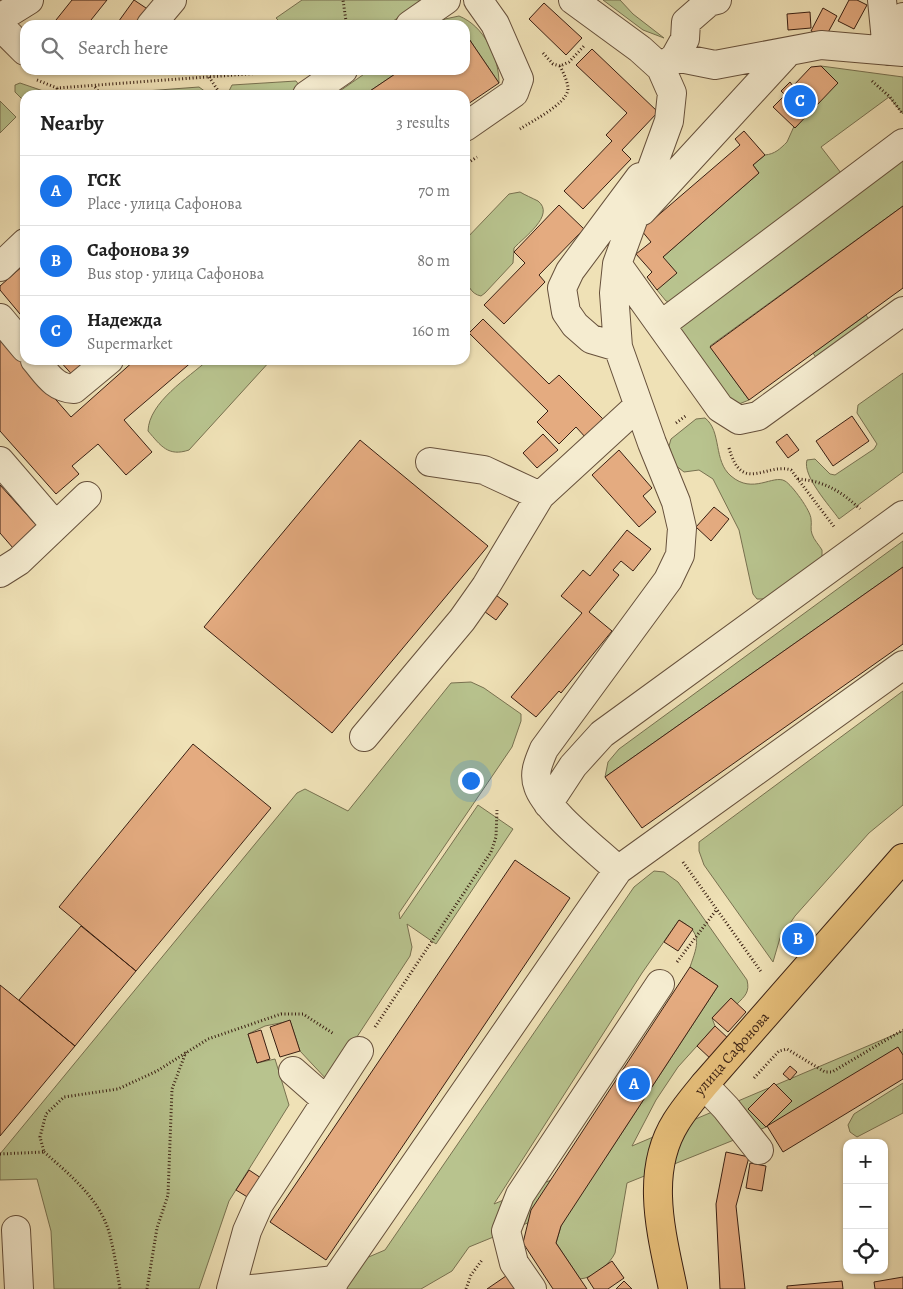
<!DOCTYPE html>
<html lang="en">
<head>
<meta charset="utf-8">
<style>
  body { margin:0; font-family:Alegreya,serif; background:#f6f6f6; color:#222 }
  .controls { position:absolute; right:15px; bottom:15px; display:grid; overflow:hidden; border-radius:10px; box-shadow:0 1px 4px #0004 }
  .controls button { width:45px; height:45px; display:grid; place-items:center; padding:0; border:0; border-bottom:1px solid #e0e0e0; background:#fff; color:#222; font:25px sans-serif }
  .you { position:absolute; left:470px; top:780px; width:18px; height:18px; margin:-12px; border:4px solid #fff; border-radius:50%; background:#1a73e8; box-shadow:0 0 0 8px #1a73e833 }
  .badge { display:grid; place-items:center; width:32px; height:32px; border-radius:50%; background:#1a73e8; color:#fff; font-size:16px; font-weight:700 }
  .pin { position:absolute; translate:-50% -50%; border:2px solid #fff; box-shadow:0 1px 5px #0006 }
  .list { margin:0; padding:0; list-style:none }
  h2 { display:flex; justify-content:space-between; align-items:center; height:65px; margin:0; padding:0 20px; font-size:21px }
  h2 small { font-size:16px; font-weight:400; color:#767676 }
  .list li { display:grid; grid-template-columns:32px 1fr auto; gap:15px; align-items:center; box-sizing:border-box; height:70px; padding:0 20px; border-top:1px solid #e0e0e0 }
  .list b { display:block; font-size:19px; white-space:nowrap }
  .list p { margin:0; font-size:16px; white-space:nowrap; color:#767676 }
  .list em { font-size:16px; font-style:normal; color:#767676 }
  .icon { flex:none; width:28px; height:28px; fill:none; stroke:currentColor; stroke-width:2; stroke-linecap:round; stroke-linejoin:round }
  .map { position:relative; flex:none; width:903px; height:1289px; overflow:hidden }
  .search { position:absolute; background:#fff; box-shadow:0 1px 4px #0004; left:20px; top:20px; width:450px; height:55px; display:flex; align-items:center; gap:12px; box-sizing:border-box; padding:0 18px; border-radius:15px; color:#767676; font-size:19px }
  .panel { position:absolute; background:#fff; box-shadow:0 1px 4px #0004; left:20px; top:90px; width:450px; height:275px; border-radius:15px }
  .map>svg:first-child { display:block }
</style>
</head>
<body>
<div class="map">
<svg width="903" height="1289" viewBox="0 0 903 1289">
  <rect width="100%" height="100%" fill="#efe1b6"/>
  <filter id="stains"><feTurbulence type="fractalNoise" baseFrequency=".004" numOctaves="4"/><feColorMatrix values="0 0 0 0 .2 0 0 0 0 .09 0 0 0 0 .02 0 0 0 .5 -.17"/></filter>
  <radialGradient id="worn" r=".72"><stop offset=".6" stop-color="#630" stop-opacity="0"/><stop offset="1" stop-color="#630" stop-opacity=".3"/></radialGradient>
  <!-- green -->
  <path fill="#b8c38e" stroke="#787150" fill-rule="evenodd" d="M302,0H425L387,25L282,24L276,18Z
    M603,0H620L633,14L664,38L643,30Z
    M459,16C484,26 499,57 499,83L465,33V25H436L445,19Z
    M821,66L903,77V114L889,97L821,147L841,173L670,302L666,301L657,290L663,257L759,173L753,165L765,155C775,154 780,149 787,142Z
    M370,70H401L364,95H334Z
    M296,81L299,85L298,90L290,95H232L229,91L232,85Z
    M20,83L55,95H25V102L15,92V85Z
    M199,87L210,95H92Z
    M0,101L16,117L0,133Z
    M903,159V206L710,346L749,400L739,404L731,401L679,331V325Z
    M520,192C525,195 532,198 538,201C556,215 523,238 514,248L513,263L485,293L481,296C460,292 465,256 465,240L509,194Z
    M866,315L870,321L817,359L813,353Z
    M208,360H271L189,450C168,457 161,446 148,431C149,402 188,378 208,360Z
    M903,373V472L839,519C830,506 802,476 807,460L815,459L830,474L835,475L874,449L877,444L857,413L858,405Z
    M705,418C722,431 713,461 731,476C753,495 773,474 785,481C792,485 811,511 811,519C812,524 810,529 812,534C814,540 819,545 822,550V559L765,599H757L753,594L739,530L713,479L699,470L684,472L675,465L669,446L671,439L696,419Z
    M903,541V567L605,777L608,762L619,749Z
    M471,682L484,688L521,714V721L512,747L399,913L400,919L478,805L513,829L436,944L407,924L412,947L410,956L328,1081L300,1051L290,1021L265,1026L248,1034L257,1063L275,1059L289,1105L229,1201L199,1289H54L51,1231L37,1179L0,1180V1154L297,793L305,789L348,811L451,683Z
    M903,691V805L869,833L795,916L780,938L773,962L704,865L699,851V842Z
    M654,871L664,872L678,882L747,980C750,992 745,996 737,1004L731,998L712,1018L715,1026L678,1067L656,1100L632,1146L903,1031V1072L627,1183L615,1253C610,1264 593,1278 580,1279L556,1243L561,1226L574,1204L469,1247L452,1271L421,1289H294L385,1250L634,887ZM679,920C703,933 698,944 690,967L718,986L606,1157L494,1204L642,973Z
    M903,1083V1113L857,1137L850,1132L848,1125L854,1114Z"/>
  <!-- building -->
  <path fill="#e4ab80" stroke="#391f12" d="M72,0H107L87,25H52Z
    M134,0L149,10L138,25H116Z
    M849,0H857L867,5L854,29L838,21Z
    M544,3L582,38L566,55L529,19Z
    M823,8L837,16L825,38L811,31Z
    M810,12L811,28L788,30L787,14Z
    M465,33L499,83L465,106V95H364L401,70H465Z
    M592,49L658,112L622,150L631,159L583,209L564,191L612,141L606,135L627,113L576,65Z
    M821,66L838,83L795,128L773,107L785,95L781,91L790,82L793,86L811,67Z
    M744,131L765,155L753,165L759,173L663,257L677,273L657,290L647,277L652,272L636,254L651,242L641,230L740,145L735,139Z
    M559,205L584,229L539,275L545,282L504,324L484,305L525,263L514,252Z
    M903,206V288L749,400L710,347Z
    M25,264V320L0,290V286Z
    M483,319L549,384L559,375L605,421L587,439L576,427L559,444L537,422L548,411L469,333Z
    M0,336L71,417L135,360H194L124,420L152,452L126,475L98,444L72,466L79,474L56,494L0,431Z
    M59,360H96L75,378Z
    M852,416L869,441L833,466L816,441Z
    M543,434L558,450L537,468L523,453Z
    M787,434L799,450L788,458L776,442Z
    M360,440L488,546L332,733L204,627Z
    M619,450L652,488L643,496L656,512L639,527L592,475Z
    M0,485L37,526L13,548L0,533Z
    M714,507L729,519L711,541L696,527Z
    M627,530L651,549L633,571L621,561L613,570L619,575L589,612L612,631L561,693L559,691L536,717L511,697L582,613L561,596L583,570L590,576Z
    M903,567V644L642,828L605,777Z
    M489,590L508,604L496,620L477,606Z
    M193,744L271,808L136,971L59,907Z
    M515,860L570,898L326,1260L270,1222Z
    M679,920L693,929L678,951L664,942Z
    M81,926L136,971L75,1046L19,1000Z
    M690,967L718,986L561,1226L556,1243L587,1289H553L523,1243L531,1210Z
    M0,985L75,1046L0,1136Z
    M731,998L746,1012L728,1032L712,1018Z
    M290,1020L300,1051L280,1057L270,1027Z
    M715,1026L730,1040L712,1060L697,1046Z
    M261,1030L270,1059L257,1063L248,1034Z
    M898,1047L903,1055V1079L783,1152L767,1126Z
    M790,1066L797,1072L790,1080L783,1074Z
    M774,1083L792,1101L766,1127L748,1109Z
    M726,1152L749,1157L736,1206L745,1289H720L716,1204Z
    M750,1163L766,1166L762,1191L746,1188Z
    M249,1170L261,1178L249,1198L236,1190Z
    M612,1261L624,1278L608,1289H594L587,1278Z
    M506,1276L515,1289H487Z
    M903,1277V1289H875L874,1282Z
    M624,1281L632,1289H616Z
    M842,1281L843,1289H787V1286Z"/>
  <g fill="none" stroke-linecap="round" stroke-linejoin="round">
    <defs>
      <path id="minor" d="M573,0L640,49L661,68L672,93L669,121L617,264L614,293L618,347L652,443L676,502L682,528L680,555L668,580L544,749C539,761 533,773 538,786C545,810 598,851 618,870
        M882,0L887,51L903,17
        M0,18L29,0
        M151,25L172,0
        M410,25L446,0
        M0,26L25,51
        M675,57L685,39L686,22L709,2L717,0
        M661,68L675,57L715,65L821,45L903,52
        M307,95L343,70
        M465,127L514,93L519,79L495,24L478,0
        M642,211L788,52
        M617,264L720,408L739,420L758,416L903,311
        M0,267L25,243
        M0,318L25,348
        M661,325L903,143
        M618,347L591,339L575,325L566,312L562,288L570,271L640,177
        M35,360C47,374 54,388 74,389L109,360
        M0,461L55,525
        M430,462L484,470L540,496L638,406
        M0,573L19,561L87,496
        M364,737L462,620L486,586L540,496
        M548,804L573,766L602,734L903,515
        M293,1071L326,1100
        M704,1085L726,1108L759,1150
        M16,1230L19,1289
        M231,1289L247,1231L259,1204L359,1051
        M252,1289L335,1280
        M331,1289L335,1280L618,870L903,665
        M532,1289L514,1263L506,1231L520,1195L660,984"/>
      <g id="major">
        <path id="s1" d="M673,1289C662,1235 644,1173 676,1122C684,1109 694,1097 704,1085L903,858"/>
      </g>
    </defs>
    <!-- minor casing -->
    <use href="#minor" stroke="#66503b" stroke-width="30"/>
    <!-- major casing -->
    <use href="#major" stroke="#391f12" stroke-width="30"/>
    <!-- path -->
    <path stroke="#391f12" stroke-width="3" stroke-dasharray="1 2.5" stroke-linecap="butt" d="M343,25L346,21L343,0
      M543,53L553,64L560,66L569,62L584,46
      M209,77L221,95
      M37,80L57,88L288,71
      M872,81L890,97L902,113
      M95,87L101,95
      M57,88L58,95
      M520,129C532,121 567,104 568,89C568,82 563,72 560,66
      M465,165L477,157
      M676,423L687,415
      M729,448C742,495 766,462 791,470L835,528
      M798,479C824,481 841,491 860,509
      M683,862L762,973
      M677,962L717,909
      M375,1027L491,852L496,837L497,810
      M754,1078L779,1051L787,1049L825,1072H832L903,1030
      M44,1152C69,1174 99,1198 109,1232C114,1250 117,1270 120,1289
      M0,1154L44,1152L40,1137L46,1114L64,1097L118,1089L157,1071L208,1039L281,1014H303L334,1034
      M147,1289L157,1228L168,1195L172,1089L186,1052
      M466,1289L471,1275L482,1260"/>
    <!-- minor -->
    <use href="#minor" stroke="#f5ecd0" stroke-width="28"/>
    <!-- major -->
    <use href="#major" stroke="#e8c07b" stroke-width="28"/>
  </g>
  <g text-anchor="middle" stroke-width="4.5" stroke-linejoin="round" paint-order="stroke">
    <!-- street labels -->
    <g font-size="15" fill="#391f12" stroke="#f5ecd0">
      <text dy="5" stroke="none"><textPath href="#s1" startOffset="260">улица Сафонова</textPath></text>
    </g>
  </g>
  <rect width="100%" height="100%" filter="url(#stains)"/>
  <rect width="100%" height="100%" fill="url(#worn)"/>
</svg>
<div class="controls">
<button>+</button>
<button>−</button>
<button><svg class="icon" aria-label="locate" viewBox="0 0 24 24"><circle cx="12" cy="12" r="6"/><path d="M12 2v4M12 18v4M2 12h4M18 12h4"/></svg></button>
</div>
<div class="you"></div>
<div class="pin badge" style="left:634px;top:1084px">A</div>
<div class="pin badge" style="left:798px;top:939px">B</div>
<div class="pin badge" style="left:800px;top:101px">C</div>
<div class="search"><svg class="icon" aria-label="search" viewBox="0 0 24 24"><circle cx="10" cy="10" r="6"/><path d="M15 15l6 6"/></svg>Search here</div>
<section class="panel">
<h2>Nearby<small>3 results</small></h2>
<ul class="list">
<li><span class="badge">A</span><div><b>ГСК</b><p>Place · улица Сафонова</p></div><em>70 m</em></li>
<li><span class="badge">B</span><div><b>Сафонова 39</b><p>Bus stop · улица Сафонова</p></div><em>80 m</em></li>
<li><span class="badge">C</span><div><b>Надежда</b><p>Supermarket</p></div><em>160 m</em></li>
</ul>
</section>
</div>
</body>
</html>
